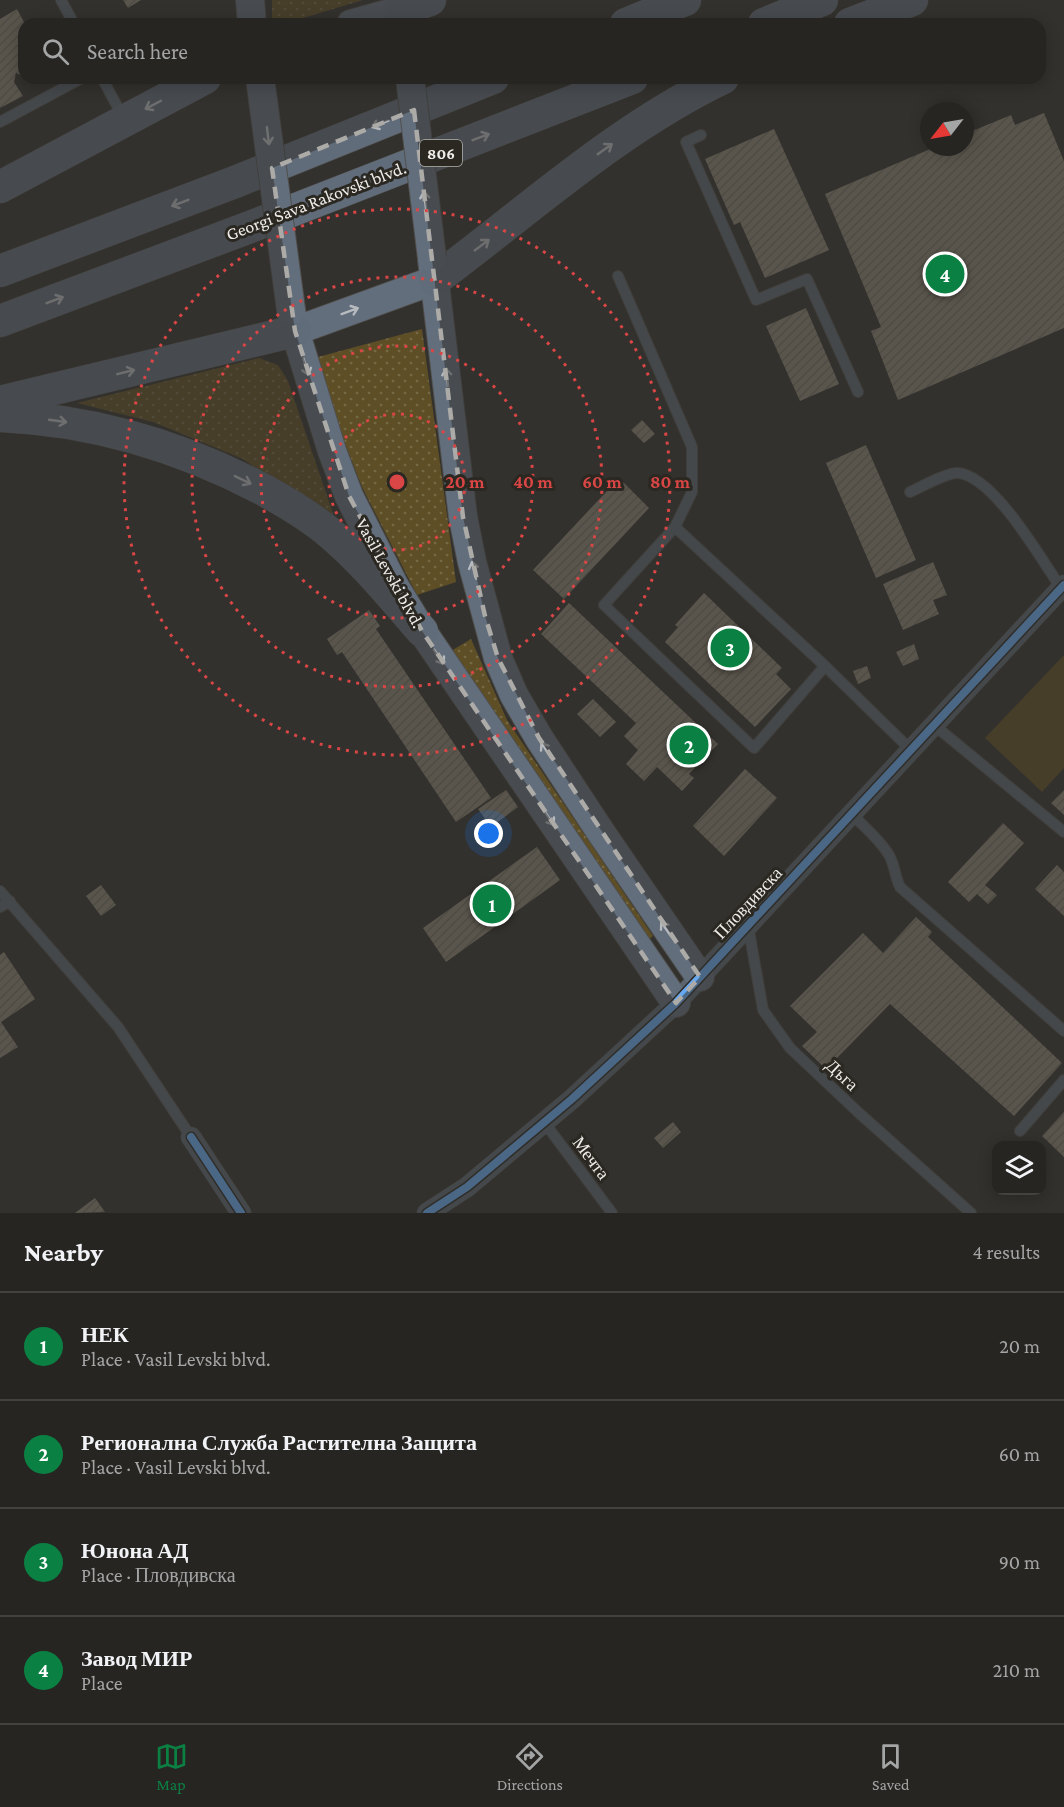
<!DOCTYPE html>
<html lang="en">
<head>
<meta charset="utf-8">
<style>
  body { margin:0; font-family:"Crimson Pro",serif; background:#32312f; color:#f1f3f6 }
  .controls { position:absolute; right:18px; bottom:18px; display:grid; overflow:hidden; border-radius:12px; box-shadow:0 3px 15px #0003 }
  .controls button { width:54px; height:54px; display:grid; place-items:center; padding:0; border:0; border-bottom:2px solid #424240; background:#262522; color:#f1f3f6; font:30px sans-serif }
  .compass { position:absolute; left:920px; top:102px; width:54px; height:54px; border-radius:50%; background:#262522; box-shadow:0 3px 15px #0003; rotate:239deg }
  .you { position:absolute; left:489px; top:834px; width:21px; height:21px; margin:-15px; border:4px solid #fff; border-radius:50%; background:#1a73e8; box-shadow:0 0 0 9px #1a73e833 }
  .badge { display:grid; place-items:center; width:39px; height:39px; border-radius:50%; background:#0b8043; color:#fff; font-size:20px; font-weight:700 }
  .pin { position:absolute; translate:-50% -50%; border:3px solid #fff; box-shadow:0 2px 6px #0006 }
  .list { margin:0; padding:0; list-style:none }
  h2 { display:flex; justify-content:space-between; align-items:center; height:78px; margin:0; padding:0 24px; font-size:26px }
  h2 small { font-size:20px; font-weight:400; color:#a4a5a5 }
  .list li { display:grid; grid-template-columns:39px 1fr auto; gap:18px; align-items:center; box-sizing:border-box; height:108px; padding:0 24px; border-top:2px solid #424240 }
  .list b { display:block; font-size:22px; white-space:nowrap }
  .list p { margin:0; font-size:20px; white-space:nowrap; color:#a4a5a5 }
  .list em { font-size:20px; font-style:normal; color:#a4a5a5 }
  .icon { flex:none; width:33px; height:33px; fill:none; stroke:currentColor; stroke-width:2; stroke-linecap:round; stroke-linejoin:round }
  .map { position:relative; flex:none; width:1064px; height:1213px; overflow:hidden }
  .search { position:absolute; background:#262522; box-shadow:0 3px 15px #0003; left:18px; right:18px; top:18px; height:66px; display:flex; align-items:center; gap:15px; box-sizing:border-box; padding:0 21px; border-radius:18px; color:#a4a5a5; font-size:22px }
  .sheet { height:510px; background:#262522 }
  nav { display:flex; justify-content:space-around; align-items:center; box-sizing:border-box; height:84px; border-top:2px solid #424240; background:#262522; font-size:16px; color:#a4a5a5 }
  nav a { display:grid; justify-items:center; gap:3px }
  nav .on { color:#0b8043 }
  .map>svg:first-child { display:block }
</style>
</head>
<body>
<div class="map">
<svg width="1064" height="1213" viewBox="0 0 1064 1213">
  <defs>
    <pattern id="grass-dots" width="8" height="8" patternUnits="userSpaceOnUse" patternTransform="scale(1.5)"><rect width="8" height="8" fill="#5e4e25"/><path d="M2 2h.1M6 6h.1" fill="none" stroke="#756845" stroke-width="1.8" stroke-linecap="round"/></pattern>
    <pattern id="building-hatch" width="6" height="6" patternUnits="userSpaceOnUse" patternTransform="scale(1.5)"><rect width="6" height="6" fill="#898271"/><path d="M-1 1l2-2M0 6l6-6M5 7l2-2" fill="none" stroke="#6f6a60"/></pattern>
  </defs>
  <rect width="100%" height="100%" fill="#33312d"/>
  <!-- grass -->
  <path fill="url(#grass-dots)" d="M272,0H363L283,24H272Z
    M422,329L456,582L417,595L362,487L339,428L318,357Z
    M259,358L278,365L288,381L337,525L243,459L153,422L77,403Z
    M471,639L507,720L653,936L648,940L451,651Z"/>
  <!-- garden -->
  <path fill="#5e4e25" d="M1064,655V768L1042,792L985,738Z"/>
  <!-- building -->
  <path fill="url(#building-hatch)" d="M123,0H141L128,8Z
    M17,9L25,24L24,54L21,56L20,63H24V72L23,76L16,73L14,82L23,96L0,108V19Z
    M1044,113L1064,161V328L898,400L871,331L881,327L825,194L935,147H965V134L1011,115L1015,125Z
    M774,129L829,250L765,278L740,222L734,225L705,159Z
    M806,308L839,384L800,401L766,326Z
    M642,420L655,434L644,443L631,430Z
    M866,445L916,560L876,578L826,463Z
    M619,478L649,508L564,599L533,570Z
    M933,562L947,595L933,600L939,614L903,630L883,584Z
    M704,593L782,668L776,674L791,689L755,727L665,642L678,627L675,625Z
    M569,603L718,744L689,774L694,778L682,791L657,767L644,781L626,764L638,750L624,736L636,723L541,634Z
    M369,610L380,626L376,629L491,798L456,822L342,652L337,655L327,639Z
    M914,644L919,659L903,666L896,652Z
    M867,666L871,678L858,684L853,671Z
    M593,699L616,722L600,737L577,714Z
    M745,769L777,798L724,856L693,826Z
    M506,790L518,807L491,827L478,809Z
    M1064,790V815L1051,803Z
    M1003,823L1024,843L985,885L997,895L988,904L977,894L969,902L948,882Z
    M537,847L560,880L446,962L423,928Z
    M1057,865L1064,872V916L1035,889Z
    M101,885L116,905L101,916L86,896Z
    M916,917L932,932L928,937L1062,1063L1014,1116L890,1004L835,1060L839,1066L831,1074L802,1046L817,1032L790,1006L863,933L883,953Z
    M4,952L35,999L1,1022L18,1047L0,1058V955Z
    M1064,1112V1157L1042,1136Z
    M673,1122L681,1132L663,1148L654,1138Z
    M95,1198L105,1212L75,1213Z"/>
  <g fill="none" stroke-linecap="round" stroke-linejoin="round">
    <defs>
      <path id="service" d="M61,0L74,24
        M102,78L123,117
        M0,122L82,78
        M701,135L686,142L756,300L807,279L858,392
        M618,276L692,447V492L675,527
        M910,492C921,487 948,472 958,473C994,476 1041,559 1061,588
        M825,666L675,527L604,605L754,748L825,666L911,750
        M934,725L1064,832
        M851,813C863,826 878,838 887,852C895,862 894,875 900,887L1064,1031
        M0,891L118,1027L191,1137
        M0,907L10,901
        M748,925L763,1010L790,1048L859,1113L971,1213
        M544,1122L612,1213
        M1020,1131L1064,1080"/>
      <path id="minor" d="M191,1137L241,1213
        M427,1213L467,1187L572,1099L676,1003L1064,585"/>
      <path id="secondary" d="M250,0L252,24
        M351,24L401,10
        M432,259L463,517L472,562L498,658L514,695L539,738L600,831L700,977
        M291,310L295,331L332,451L349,496L394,585L422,631L676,1003
        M295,331L435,280"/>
      <path id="primary" d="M401,10L430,0
        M626,24L685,0
        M764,24L822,0
        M850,24L912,0
        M0,187L205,78
        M0,271L235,182L493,78
        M435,280C529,210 617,129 723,78
        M0,321L250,227L632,78
        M0,402L295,331
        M0,416C93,420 180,446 262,489C286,502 310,516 331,534C365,563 393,598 422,631"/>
    </defs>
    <!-- service casing -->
    <use href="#service" stroke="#504f4c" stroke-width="12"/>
    <!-- minor casing -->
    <use href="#minor" stroke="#504f4c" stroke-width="21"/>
    <!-- secondary casing -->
    <use href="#secondary" stroke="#504f4c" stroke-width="30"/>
    <!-- primary casing -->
    <use href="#primary" stroke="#504f4c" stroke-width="33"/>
    <!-- service -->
    <use href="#service" stroke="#5a646f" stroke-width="10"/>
    <!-- minor -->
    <use href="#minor" stroke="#5a646f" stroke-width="20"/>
    <!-- secondary -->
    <use href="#secondary" stroke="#636e7d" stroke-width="28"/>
    <!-- primary -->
    <use href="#primary" stroke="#616c7a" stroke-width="32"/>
    <defs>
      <path id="secondary-bridge" d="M260,78L291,310
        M410,78L432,258"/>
    </defs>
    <!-- secondary-bridge casing -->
    <use href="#secondary-bridge" stroke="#504f4c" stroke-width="30" stroke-linecap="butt"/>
    <!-- secondary-bridge -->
    <use href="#secondary-bridge" stroke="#636e7d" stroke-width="28"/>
    <defs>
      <path id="cycleway" d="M191,1137L241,1213
        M427,1213L467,1187L572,1099L676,1003L1064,585"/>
    </defs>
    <!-- cycleway casing -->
    <use href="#cycleway" stroke="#2b2822" stroke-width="11"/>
    <!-- cycleway -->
    <use href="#cycleway" stroke="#66a8f1" stroke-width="8"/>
  </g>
  <!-- one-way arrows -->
  <defs><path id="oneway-shaft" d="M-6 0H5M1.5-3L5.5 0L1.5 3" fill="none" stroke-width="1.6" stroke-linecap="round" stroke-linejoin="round" transform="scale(1.5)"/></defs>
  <g stroke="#b6b9bd">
    <use href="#oneway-shaft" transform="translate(153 105) rotate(152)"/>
    <use href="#oneway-shaft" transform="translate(380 124) rotate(158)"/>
    <use href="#oneway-shaft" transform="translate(481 137) rotate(-21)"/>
    <use href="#oneway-shaft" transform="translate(605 149) rotate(-35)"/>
    <use href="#oneway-shaft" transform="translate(180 203) rotate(159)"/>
    <use href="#oneway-shaft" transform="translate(482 245) rotate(-37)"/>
    <use href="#oneway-shaft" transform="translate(55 300) rotate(-21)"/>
    <use href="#oneway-shaft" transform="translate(126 372) rotate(-14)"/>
    <use href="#oneway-shaft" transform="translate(58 421) rotate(8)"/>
    <use href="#oneway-shaft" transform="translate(243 480) rotate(26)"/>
  </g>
  <g stroke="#b7babe">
    <use href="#oneway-shaft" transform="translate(268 136) rotate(83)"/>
    <use href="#oneway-shaft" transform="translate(425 200) rotate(-97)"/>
    <use href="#oneway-shaft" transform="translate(350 311) rotate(-20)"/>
    <use href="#oneway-shaft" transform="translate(306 367) rotate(73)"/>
    <use href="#oneway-shaft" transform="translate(447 377) rotate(-97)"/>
    <use href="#oneway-shaft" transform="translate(474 570) rotate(-104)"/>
    <use href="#oneway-shaft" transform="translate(439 657) rotate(56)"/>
    <use href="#oneway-shaft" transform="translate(546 750) rotate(-123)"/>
    <use href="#oneway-shaft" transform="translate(549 818) rotate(56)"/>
    <use href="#oneway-shaft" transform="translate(666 929) rotate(-125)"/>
  </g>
  <!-- marked area -->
  <path d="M0 0H1064V1213H0ZM414,110L463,517L485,616L498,658L539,738L700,977L676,1003L422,631L349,496L295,331L272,168Z" fill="#33312d" fill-opacity=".55" fill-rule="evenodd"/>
  <path fill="none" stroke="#adaba7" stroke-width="4.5" stroke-dasharray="12 8" stroke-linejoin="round" d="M414,110L463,517L485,616L498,658L539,738L700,977L676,1003L422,631L349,496L295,331L272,168Z"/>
  <!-- distance rings -->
  <g fill="none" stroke="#da4645" stroke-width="3" stroke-dasharray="3 6">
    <circle cx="397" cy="482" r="68"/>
    <circle cx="397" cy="482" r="136"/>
    <circle cx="397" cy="482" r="205"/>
    <circle cx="397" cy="482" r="273"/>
  </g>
  <g text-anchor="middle" stroke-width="6" stroke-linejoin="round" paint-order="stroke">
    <!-- shield labels -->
    <rect fill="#2b2822" stroke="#b4b2ad" stroke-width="1.5" x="420" y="140" width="42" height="26" rx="4.5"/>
    <g font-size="16" font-weight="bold" fill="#efede9">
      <text x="441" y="159">806</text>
    </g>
    <!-- street labels -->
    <g font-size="18" fill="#efede9" stroke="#2b2822">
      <text transform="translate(316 201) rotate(-21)" y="6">Georgi Sava Rakovski blvd.</text>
      <text transform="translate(390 573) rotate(61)" y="6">Vasil Levski blvd.</text>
      <text transform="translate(748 903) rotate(-47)" y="6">Пловдивска</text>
      <text transform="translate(842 1075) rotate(43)" y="6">Дъга</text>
      <text transform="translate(591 1158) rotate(53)" y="6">Мечта</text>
    </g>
  </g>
  <circle cx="397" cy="482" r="9" fill="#da4645" stroke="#2b2822" stroke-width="3"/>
  <g font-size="18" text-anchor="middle" font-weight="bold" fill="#da4645" stroke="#2b2822" stroke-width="6" stroke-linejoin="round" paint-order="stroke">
    <text x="465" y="488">20 m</text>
    <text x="533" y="488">40 m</text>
    <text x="602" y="488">60 m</text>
    <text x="670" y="488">80 m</text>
  </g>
</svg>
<div class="controls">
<button><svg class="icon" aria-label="layers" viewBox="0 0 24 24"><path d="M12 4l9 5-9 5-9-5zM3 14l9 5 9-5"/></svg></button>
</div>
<svg class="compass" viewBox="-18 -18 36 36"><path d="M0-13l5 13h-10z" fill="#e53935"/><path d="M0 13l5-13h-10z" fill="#a4a5a5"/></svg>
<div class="you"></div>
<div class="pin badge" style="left:492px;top:904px">1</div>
<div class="pin badge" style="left:689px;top:745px">2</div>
<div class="pin badge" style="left:730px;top:648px">3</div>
<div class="pin badge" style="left:945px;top:274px">4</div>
<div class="search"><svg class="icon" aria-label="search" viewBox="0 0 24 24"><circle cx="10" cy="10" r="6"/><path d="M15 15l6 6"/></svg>Search here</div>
</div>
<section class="sheet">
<h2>Nearby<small>4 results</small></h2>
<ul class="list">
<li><span class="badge">1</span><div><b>НЕК</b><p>Place · Vasil Levski blvd.</p></div><em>20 m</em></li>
<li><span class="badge">2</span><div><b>Регионална Служба Растителна Защита</b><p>Place · Vasil Levski blvd.</p></div><em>60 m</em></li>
<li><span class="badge">3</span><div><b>Юнона АД</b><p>Place · Пловдивска</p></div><em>90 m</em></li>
<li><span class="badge">4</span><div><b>Завод МИР</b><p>Place</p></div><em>210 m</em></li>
</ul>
</section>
<nav>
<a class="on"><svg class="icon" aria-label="map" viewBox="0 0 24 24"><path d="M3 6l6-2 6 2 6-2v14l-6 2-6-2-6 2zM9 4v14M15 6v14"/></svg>Map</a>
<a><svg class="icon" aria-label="directions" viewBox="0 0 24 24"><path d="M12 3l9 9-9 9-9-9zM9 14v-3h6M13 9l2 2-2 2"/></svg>Directions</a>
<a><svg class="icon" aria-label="saved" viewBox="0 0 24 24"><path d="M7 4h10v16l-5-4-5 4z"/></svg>Saved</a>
</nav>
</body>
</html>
